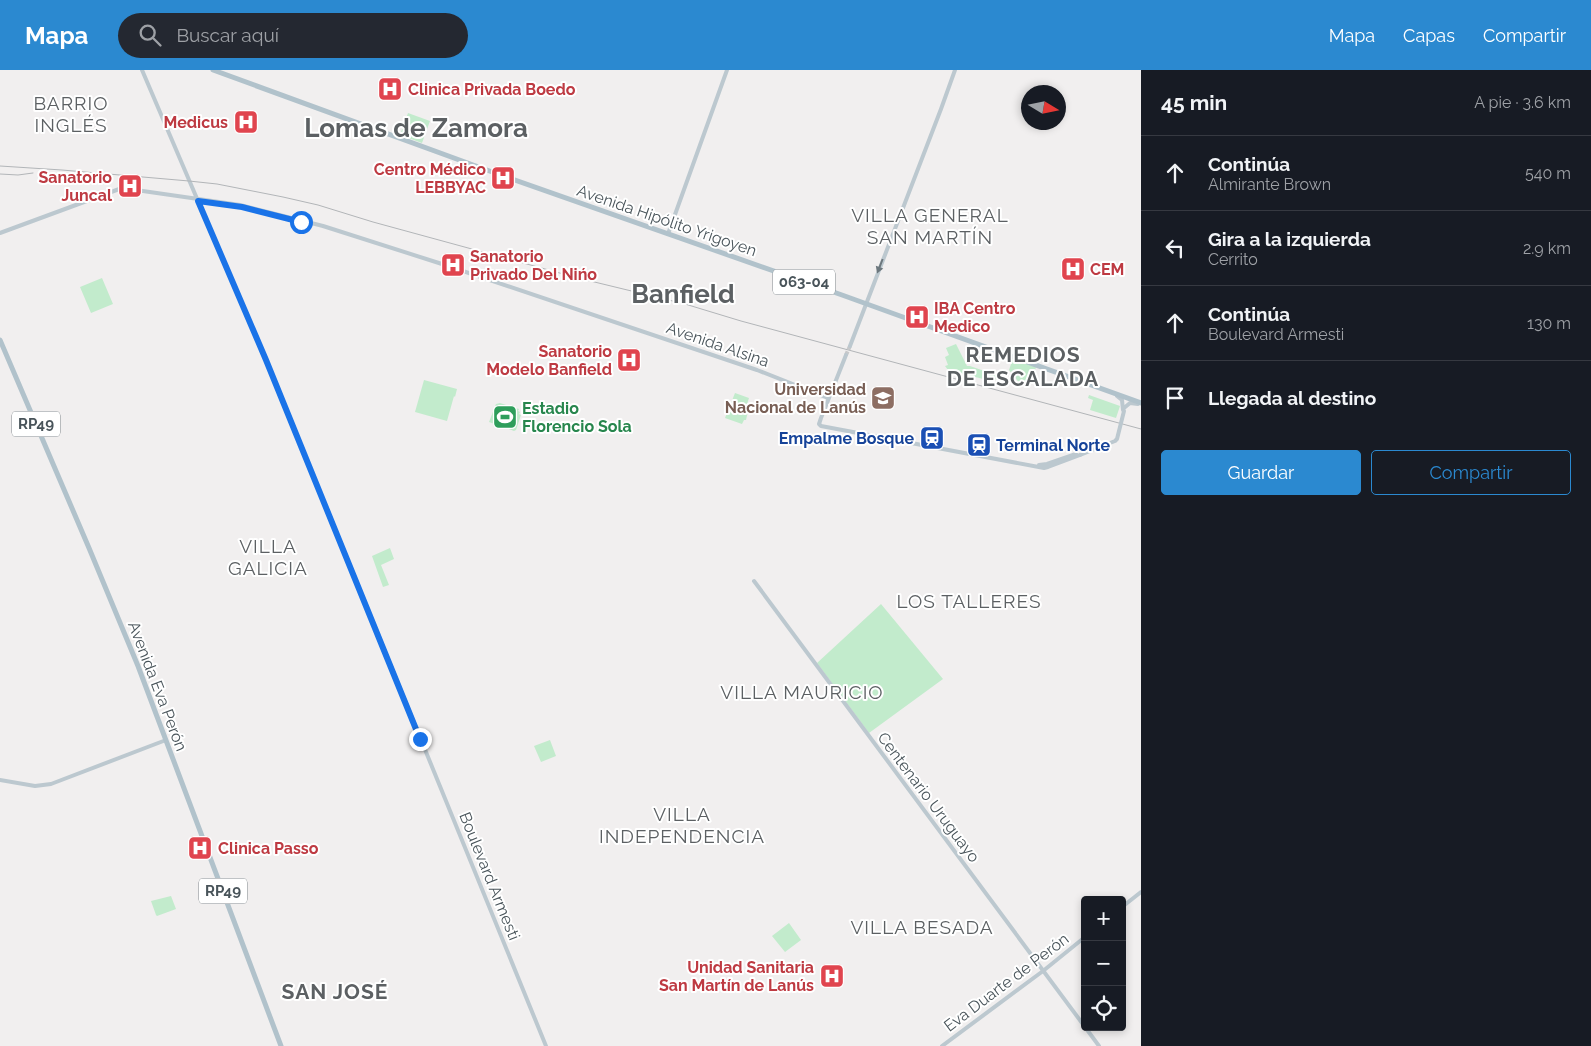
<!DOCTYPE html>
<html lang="es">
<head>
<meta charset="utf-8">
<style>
  body { margin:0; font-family:Raleway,sans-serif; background:#242831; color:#f1f3f6 }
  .controls { position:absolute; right:15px; bottom:15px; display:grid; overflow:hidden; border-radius:5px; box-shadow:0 2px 8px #0003 }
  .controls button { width:45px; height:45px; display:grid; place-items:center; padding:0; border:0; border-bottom:1px solid #363941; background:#171b24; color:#f1f3f6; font:25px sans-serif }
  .compass { position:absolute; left:1021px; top:15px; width:45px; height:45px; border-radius:50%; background:#171b24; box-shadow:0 2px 8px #0003; rotate:100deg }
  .stop { position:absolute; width:15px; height:15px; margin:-11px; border:4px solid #1a73e8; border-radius:50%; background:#fff }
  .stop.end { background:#1a73e8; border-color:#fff; box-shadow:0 1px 5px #0008 }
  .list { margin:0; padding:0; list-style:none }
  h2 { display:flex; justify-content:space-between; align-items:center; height:65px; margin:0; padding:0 20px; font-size:21px }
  h2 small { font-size:16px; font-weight:400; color:#9ea1a6 }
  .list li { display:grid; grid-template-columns:32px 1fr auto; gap:15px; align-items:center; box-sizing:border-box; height:75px; padding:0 20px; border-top:1px solid #363941 }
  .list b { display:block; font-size:19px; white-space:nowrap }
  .list p { margin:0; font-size:16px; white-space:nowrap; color:#9ea1a6 }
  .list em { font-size:16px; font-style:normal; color:#9ea1a6 }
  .actions { display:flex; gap:10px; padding:15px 20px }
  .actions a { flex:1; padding:11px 0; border:1px solid #2b89d0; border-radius:5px; text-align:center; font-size:18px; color:#2b89d0 }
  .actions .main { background:#2b89d0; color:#fff }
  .icon { flex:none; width:28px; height:28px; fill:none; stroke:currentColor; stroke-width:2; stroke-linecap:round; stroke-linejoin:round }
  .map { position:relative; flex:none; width:1141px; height:976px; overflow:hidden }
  header { display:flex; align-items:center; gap:30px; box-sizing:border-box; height:70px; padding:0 25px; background:#2b89d0; color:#fff }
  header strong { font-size:24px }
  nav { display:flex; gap:28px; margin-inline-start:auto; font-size:18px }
  .search { width:350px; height:45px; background:#242831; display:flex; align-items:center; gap:12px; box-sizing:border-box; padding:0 18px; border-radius:28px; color:#9ea1a6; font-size:19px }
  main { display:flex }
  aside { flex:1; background:#171b24 }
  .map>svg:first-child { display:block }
</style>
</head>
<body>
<header>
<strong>Mapa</strong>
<div class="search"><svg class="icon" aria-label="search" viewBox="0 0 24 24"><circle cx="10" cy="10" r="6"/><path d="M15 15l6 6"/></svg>Buscar aquí</div>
<nav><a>Mapa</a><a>Capas</a><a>Compartir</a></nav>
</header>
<main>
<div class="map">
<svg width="1141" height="976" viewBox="0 0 1141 976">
  <rect width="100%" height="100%" fill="#f1efef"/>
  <!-- green -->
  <path fill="#c2ebcc" d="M408,43L430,51L422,73L400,65Z
    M102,208L113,234L91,243L80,217Z
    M956,274L967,296H970L996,305V309L991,311L948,300L945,296L948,295L945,287L949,285L946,278Z
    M1013,288L1036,297L1030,316L1021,315L1009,300Z
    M424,310L457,319L455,327L454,326L447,351L415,342Z
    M735,323L749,328L745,340L748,341L746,350H744L742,354L725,348Z
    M1089,325L1120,336L1116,348L1090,340L1093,330L1088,328Z
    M500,333L519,339L518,341L520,342L519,344L521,345L516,360L514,361L489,352L496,334Z
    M390,478L394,489L381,495L389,515L383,517L372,486Z
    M881,534L943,609L869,663L817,593Z
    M550,670L556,686L541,692L534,676Z
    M171,826L176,839L157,846L156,845L151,831Z
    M789,853L801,870L785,882L772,866Z"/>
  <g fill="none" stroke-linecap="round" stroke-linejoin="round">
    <!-- secondary-tunnel -->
    <path stroke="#c7c8ca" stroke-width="4" stroke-dasharray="4 2" stroke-linecap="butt" d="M846,285L850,276"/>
    <!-- secondary -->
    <path stroke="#bcc8cf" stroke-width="4" d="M142,0L266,290L546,976
      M0,163L122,118L240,135L323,156L442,194L757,300L828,328
      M668,164L727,0
      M850,276L941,39L955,0
      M846,285L821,348L819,354L821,356L1044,398L1048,397L1080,385
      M1117,326L1122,330L1123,340
      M1124,338L1130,333L1138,334
      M1039,395L1047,394L1076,384
      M754,511L1085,957
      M0,710L35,716L51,714L166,670
      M1122,837L1141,822
      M1085,957L1099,976
      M942,976L1043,901L1085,867"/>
    <!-- primary -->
    <path stroke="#b1c2cb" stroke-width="5" d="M213,0L495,103L842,225L1141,333
      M0,270L89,478L138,596L281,976"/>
    <!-- rail -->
    <path stroke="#b2b5b8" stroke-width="1" d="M0,96L62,100L189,111L217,114L283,127L318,135L373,152L578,208L685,234L741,251L1141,359
      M0,104L18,105L33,103"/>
    <!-- secondary-bridge -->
    <path stroke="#bcc8cf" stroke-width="4" d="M1080,385L1115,371L1117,369L1124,341"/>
  </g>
  <!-- one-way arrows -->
  <defs><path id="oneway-solid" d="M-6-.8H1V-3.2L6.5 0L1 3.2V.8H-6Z" transform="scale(1.25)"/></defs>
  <use fill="#6c777d" href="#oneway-solid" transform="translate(880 196) rotate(111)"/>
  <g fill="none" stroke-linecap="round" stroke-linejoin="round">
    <!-- route -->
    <path stroke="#1a73e8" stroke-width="6" d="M301,152L242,137L198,131L266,290L420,669"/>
  </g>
  <!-- icons -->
  <defs>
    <symbol id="hospital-square" viewBox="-11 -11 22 22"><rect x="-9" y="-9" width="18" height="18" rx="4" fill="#e0444e" stroke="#fff"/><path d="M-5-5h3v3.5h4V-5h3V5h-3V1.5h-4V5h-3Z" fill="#fff"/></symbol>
    <symbol id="university-square" viewBox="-11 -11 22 22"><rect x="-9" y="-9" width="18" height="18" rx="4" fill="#8d6e63" stroke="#fff"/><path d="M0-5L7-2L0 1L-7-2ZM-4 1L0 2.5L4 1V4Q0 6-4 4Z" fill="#fff"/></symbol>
    <symbol id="stadium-square" viewBox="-11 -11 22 22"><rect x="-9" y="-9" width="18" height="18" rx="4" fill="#2e9e5b" stroke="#fff"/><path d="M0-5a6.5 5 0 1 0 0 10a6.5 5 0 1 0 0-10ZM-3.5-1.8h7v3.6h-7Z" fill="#fff"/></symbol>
    <symbol id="station-square" viewBox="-11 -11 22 22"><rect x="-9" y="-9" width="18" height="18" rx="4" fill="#1a4fb4" stroke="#fff"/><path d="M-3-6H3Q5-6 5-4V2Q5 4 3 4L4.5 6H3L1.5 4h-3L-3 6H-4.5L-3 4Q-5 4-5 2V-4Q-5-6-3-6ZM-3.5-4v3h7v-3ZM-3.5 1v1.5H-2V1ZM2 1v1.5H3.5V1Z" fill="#fff"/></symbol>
  </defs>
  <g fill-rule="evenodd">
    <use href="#hospital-square" x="376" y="5" width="28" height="28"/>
    <use href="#hospital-square" x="232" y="38" width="28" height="28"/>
    <use href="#hospital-square" x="489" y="94" width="28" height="28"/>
    <use href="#hospital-square" x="116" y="102" width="28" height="28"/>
    <use href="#hospital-square" x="439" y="181" width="28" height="28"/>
    <use href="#hospital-square" x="1059" y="185" width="28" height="28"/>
    <use href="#hospital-square" x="903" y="233" width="28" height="28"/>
    <use href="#hospital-square" x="615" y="276" width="28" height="28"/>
    <use href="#university-square" x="869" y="314" width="28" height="28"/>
    <use href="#stadium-square" x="491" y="333" width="28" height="28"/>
    <use href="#station-square" x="918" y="354" width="28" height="28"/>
    <use href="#station-square" x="965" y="361" width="28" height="28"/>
    <use href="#hospital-square" x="186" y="764" width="28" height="28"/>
    <use href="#hospital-square" x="818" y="892" width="28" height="28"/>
  </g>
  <g text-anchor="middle" stroke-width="4" stroke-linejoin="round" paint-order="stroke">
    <!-- shield labels -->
    <g fill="#fff" stroke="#80878c" stroke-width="1">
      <rect x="773" y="199.5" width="62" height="25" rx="4"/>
      <rect x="12" y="341.5" width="48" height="25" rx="4"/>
      <rect x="199" y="808.5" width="48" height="25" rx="4"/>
    </g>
    <g font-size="15" font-weight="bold" fill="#49545a">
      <text x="804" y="217">063-04</text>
      <text x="36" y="359">RP49</text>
      <text x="223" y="826">RP49</text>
    </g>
    <!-- health labels -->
    <g font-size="16" font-weight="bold" fill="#be3a42" stroke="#fff" text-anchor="start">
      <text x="408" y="25">Clinica Privada Boedo</text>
      <text x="228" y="58" text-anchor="end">Medicus</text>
      <text x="486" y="105" text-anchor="end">Centro Médico<tspan x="486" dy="18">LEBBYAC</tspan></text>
      <text x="112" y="113" text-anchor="end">Sanatorio<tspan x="112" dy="18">Juncal</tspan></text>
      <text x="470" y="192">Sanatorio<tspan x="470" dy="18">Privado Del Nińo</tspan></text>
      <text x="1090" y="205">CEM</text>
      <text x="934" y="244">IBA Centro<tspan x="934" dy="18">Medico</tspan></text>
      <text x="612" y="287" text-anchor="end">Sanatorio<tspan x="612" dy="18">Modelo Banfield</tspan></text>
      <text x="218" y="784">Clinica Passo</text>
      <text x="814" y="903" text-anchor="end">Unidad Sanitaria<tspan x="814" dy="18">San Martín de Lanús</tspan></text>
    </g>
    <!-- street labels -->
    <g font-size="16" fill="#49545a" stroke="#fff">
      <text transform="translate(667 150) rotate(19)" y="6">Avenida Hipólito Yrigoyen</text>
      <text transform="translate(718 274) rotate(19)" y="6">Avenida Alsina</text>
      <text transform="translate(158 616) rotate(69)" y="6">Avenida Eva Perón</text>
      <text transform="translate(929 727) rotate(53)" y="6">Centenario Uruguayo</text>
      <text transform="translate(490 806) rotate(68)" y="6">Boulevard Armesti</text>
      <text transform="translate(1006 912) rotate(-37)" y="6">Eva Duarte de Perón</text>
    </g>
    <!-- education labels -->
    <g font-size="16" font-weight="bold" fill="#785e54" stroke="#fff" text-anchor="end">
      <text x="866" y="325">Universidad<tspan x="866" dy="18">Nacional de Lanús</tspan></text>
    </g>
    <!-- leisure labels -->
    <g font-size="16" font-weight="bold" fill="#27864d" stroke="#fff" text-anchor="start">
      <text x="522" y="344">Estadio<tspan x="522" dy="18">Florencio Sola</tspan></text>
    </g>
    <!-- transit labels -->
    <g font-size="16" font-weight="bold" fill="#164399" stroke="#fff" text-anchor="end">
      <text x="914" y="374">Empalme Bosque</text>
      <text x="996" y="381" text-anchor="start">Terminal Norte</text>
    </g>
    <!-- quarter labels -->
    <g font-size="19" letter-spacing="1" fill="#5c6063" stroke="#fff">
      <text x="71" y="40">BARRIO<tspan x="71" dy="22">INGLÉS</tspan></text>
      <text x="930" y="152">VILLA GENERAL<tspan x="930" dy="22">SAN MARTÍN</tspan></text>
      <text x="268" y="483">VILLA<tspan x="268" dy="22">GALICIA</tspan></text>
      <text x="969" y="538">LOS TALLERES</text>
      <text x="802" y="629">VILLA MAURICIO</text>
      <text x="682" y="751">VILLA<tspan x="682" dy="22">INDEPENDENCIA</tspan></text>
      <text x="922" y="864">VILLA BESADA</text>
    </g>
    <!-- district labels -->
    <g font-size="21" font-weight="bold" letter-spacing="1" fill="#5c6063" stroke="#fff">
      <text x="1023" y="292">REMEDIOS<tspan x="1023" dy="24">DE ESCALADA</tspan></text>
      <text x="335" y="929">SAN JOSÉ</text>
    </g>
    <!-- town labels -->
    <g font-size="26" font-weight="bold" fill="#5c6063" stroke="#fff">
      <text x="416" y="67">Lomas de Zamora</text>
      <text x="683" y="233">Banfield</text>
    </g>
  </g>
</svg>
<div class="controls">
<button>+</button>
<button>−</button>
<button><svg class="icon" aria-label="locate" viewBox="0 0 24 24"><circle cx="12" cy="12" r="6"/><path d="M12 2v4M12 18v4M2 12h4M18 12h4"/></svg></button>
</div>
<svg class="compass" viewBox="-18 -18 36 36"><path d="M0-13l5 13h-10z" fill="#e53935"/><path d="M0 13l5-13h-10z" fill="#9ea1a6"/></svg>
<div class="stop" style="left:301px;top:152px"></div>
<div class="stop end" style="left:420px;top:669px"></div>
</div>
<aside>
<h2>45 min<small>A pie · 3.6 km</small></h2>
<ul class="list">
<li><svg class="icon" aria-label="ahead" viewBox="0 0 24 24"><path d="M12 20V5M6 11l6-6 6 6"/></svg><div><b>Continúa</b><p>Almirante Brown</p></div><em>540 m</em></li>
<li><svg class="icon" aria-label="left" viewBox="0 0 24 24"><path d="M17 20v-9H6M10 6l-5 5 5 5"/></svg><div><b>Gira a la izquierda</b><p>Cerrito</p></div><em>2.9 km</em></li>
<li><svg class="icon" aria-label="ahead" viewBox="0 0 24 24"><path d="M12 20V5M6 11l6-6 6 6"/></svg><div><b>Continúa</b><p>Boulevard Armesti</p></div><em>130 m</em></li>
<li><svg class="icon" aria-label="arrive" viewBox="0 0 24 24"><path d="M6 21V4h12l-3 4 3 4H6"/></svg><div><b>Llegada al destino</b></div></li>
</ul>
<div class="actions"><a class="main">Guardar</a><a>Compartir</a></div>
</aside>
</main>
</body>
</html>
